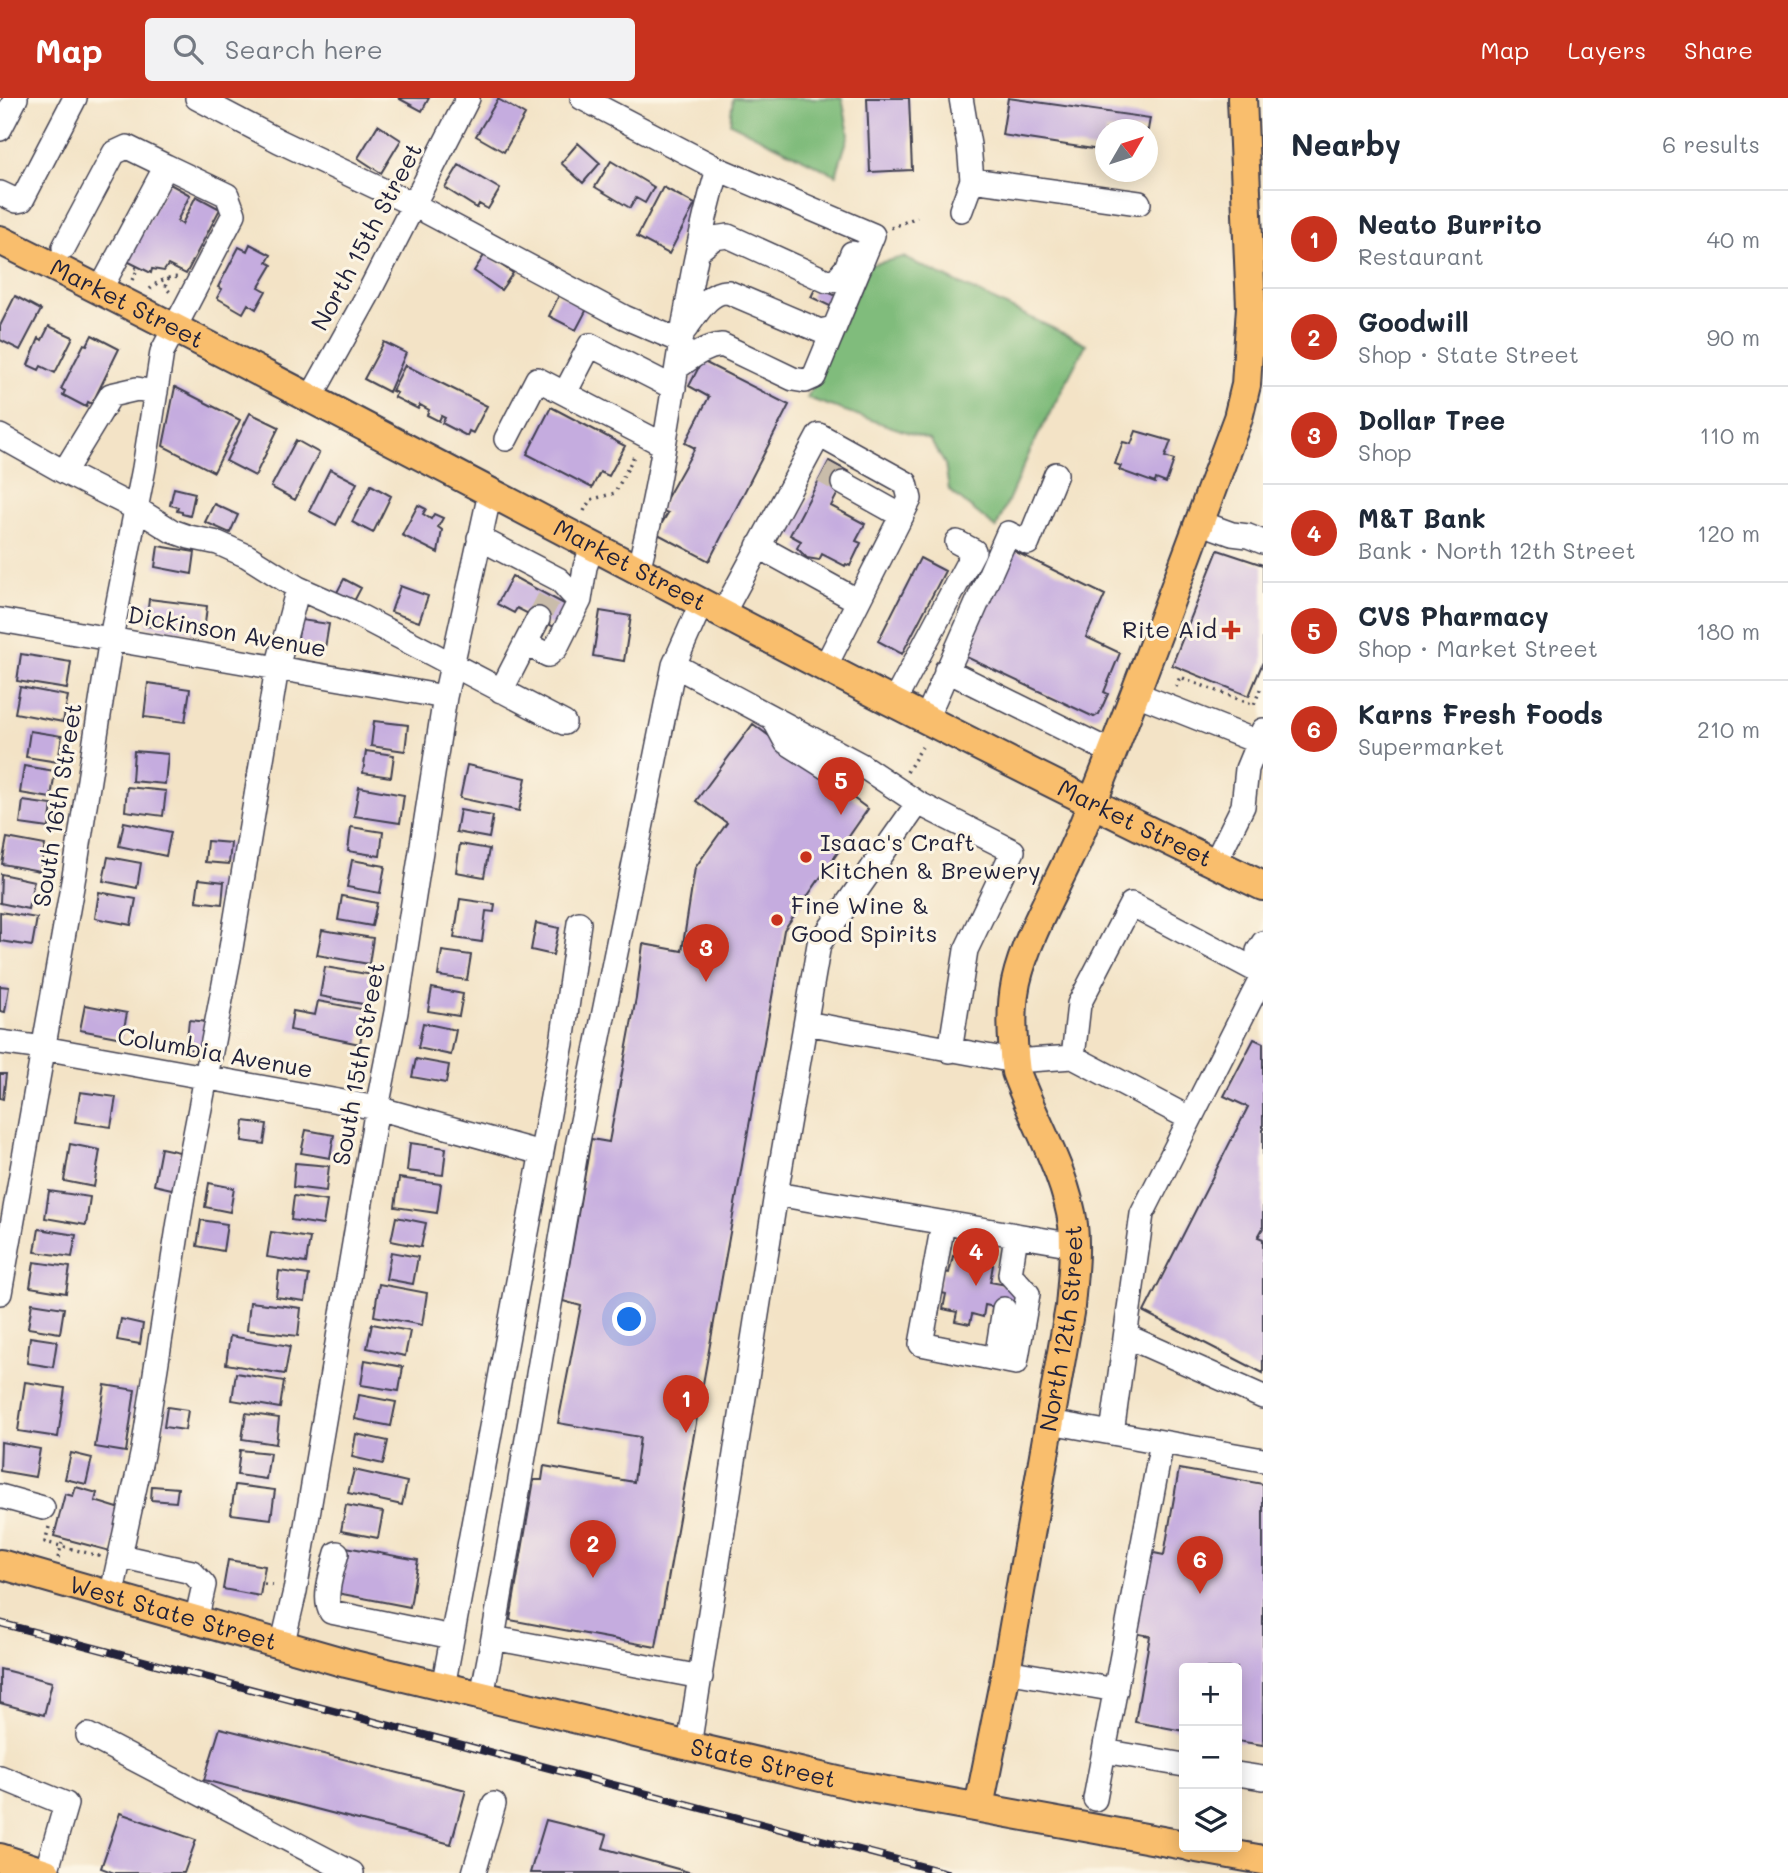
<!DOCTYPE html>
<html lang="en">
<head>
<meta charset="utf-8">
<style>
  body { margin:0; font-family:Mali,sans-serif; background:#f2f2f3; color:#1f2937 }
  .controls { position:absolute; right:21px; bottom:21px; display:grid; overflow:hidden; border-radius:7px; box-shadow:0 4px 18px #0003 }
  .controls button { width:63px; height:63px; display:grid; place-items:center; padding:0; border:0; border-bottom:2px solid #e0e1e3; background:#fff; color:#1f2937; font:35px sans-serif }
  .compass { position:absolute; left:1095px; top:21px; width:63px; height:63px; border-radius:50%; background:#fff; box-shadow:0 4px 18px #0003; rotate:51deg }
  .you { position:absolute; left:630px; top:1222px; width:24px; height:24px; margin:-18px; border:5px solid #fff; border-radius:50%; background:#1a73e8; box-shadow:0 0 0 10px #1a73e833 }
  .badge { display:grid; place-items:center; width:46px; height:46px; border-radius:50%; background:#c8321e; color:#fff; font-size:23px; font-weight:700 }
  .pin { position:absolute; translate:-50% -58px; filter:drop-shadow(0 2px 4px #0008) }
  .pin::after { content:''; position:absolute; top:37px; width:24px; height:21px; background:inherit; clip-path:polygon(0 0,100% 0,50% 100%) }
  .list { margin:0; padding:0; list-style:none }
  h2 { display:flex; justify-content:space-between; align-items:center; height:91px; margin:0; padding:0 28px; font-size:30px }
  h2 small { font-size:23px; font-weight:400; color:#747a83 }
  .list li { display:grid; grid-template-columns:46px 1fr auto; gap:21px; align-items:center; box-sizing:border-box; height:98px; padding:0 28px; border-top:2px solid #e0e1e3 }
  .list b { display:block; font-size:26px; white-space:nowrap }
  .list p { margin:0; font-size:23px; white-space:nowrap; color:#747a83 }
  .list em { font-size:23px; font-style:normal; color:#747a83 }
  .icon { flex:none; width:38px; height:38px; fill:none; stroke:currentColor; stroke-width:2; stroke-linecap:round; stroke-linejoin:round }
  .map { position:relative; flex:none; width:1263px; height:1775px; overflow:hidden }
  header { display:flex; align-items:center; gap:42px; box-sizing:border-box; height:98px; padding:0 35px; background:#c8321e; color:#fff }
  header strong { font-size:33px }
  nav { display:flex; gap:38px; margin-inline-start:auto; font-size:24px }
  .search { width:490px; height:63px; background:#f2f2f3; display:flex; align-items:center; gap:18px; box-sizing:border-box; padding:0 24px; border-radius:7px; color:#747a83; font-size:26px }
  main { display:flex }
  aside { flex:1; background:#fff }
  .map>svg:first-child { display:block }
</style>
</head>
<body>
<header>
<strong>Map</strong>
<div class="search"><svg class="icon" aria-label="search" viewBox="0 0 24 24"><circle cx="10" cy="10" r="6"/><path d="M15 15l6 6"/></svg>Search here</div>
<nav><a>Map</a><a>Layers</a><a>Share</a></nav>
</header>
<main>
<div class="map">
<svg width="1263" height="1775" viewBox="0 0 1263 1775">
  <rect width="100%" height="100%" fill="#fcf5e5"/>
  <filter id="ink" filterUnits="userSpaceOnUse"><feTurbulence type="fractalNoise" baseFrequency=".0143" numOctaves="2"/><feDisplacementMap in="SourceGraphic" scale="14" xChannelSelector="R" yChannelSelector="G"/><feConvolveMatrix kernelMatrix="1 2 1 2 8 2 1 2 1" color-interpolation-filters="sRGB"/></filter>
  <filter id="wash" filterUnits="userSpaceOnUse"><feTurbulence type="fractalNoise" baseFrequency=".00686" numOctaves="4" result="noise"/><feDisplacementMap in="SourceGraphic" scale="28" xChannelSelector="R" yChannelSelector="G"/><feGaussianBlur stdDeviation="1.57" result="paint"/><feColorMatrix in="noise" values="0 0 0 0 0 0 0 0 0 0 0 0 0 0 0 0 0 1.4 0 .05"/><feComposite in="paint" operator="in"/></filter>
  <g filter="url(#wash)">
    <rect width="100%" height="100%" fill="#f3e3c6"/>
    <!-- forest -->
    <path fill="#80bc7b" stroke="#516f5b" stroke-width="2" d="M733,0H842L849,36L836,77L730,25Z
      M903,159L1086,246L1032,349L996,430L949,392L945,366L930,342L807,300L870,167Z"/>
    <g id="blocks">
      <!-- building -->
      <path fill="#c5acdf" d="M398,0H429L422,13Z
        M867,0H909L912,72L870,74Z
        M1008,0L1150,20L1148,32H1106V53L1002,37Z
        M498,1L525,17L504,54L476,38Z
        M378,27L401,42L381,75L358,60Z
        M578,45L600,65L583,85L561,65Z
        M611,63L654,89L645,105L636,100L630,110L595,89Z
        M459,67L500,91L488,111L479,106L477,110L445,90Z
        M168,85L190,97L177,123L182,126L196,98L220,111L186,176L168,167L164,173L152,171L151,175L127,163Z
        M663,89L695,106L669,156L637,139Z
        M250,146L271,157L267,164L272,167L259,189L266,193L256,211L248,206L243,215L217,200L222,191L218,189L239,149L247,153Z
        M485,156L513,175L501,192L474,173Z
        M816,189L839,199L834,210L811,199Z
        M559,197L587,211L576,232L549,218Z
        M15,198L41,212L20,252L0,242V228Z
        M49,228L73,239L55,275L41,268L39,272L28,267L39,240L42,242Z
        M92,237L119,251L92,306L88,304L86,309L63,297L65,293L61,291L84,246L87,247Z
        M384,244L406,255L389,294L364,281Z
        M702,263L789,307L709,463L656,435L668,415L660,412L695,350L685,345L709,299L689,288Z
        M405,267L487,308L473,335L469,333L467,338L442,325L445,320L441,318L439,323L427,317L429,312L420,307L418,311L394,299L397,295L392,293Z
        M175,289L240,322L214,374L163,348Z
        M551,309L625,348L609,378L600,374L592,390L527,356Z
        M250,315L279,329L255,378L226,363Z
        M1136,333L1171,343L1165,359L1174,362L1166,385L1156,381L1155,385L1119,372L1121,368L1115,366L1123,344L1131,346Z
        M296,342L319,355L295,402L271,389Z
        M829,363L849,374L831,408L865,426L856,443L861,445L850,468L846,466L845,468L822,456L819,462L807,460L797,450L801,443L790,437Z
        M330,371L357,385L336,427L309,413Z
        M371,387L391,398L373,435L352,424Z
        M174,390L195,395L190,418L182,416V414L177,413L178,409L170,407Z
        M214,406L238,417L230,435L205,424Z
        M418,407L426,411L423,416L431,421L434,416L443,420L438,429L442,432L438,455L402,437Z
        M158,448L195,454L192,476L155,469Z
        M1010,451L1105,497L1086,539L1120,555L1104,594L1108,596L1099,616L1094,619L960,556Z
        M1218,452L1263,467V564L1249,598L1172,567Z
        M920,460L945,473L902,556L878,543Z
        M512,478L566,507L554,529L517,510L514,515L497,506Z
        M344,481L361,490L352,507L335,498Z
        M400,488L428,498L419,524L391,514Z
        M149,501L207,508L204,535L146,528Z
        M600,513L631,518L624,563L593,558Z
        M301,522L329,526L325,550L297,545Z
        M21,556L71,564L67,591L17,583Z
        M148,585L190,591L185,624L144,619Z
        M20,589L68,598L63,624L15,615Z
        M374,623L408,627L405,653L371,648Z
        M753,626L868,711L784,832L656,1549L510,1522L534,1382H542L544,1368L634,1384L640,1339L558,1325L581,1208L563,1203L591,1041L609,1044L636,900L643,846L682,853L695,770L727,725L696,703Z
        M30,633L62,638L58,664L26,659Z
        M134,653L168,656L165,686L132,683Z
        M366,653L394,657L391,679L363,675Z
        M467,667L526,680L519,713L460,700Z
        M24,668L55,673L51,700L20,695Z
        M127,689L166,693L163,718L125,713Z
        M359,689L404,697L400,725L354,718Z
        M23,703L52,707L49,730L20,726Z
        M460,712L493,718L489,740L456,734Z
        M124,724L171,734L166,758L119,748Z
        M351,729L383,734L380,758L348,753Z
        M7,740L45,747L40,773L2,766Z
        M207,743L231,745L229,766L205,764Z
        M460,746L489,751L484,779L456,774Z
        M108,759L141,765L137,790L103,783Z
        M352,762L385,768L380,795L347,789Z
        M1,776L34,783L28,811L0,805Z
        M199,781L224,784L222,806L196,803Z
        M99,794L136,801L131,827L95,820Z
        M342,798L377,805L372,828L338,822Z
        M460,801L495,806L494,814L486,813L482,844L454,840Z
        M0,814L37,820L32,848L0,843Z
        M536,825L559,830L553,857L531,852Z
        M322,832L373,840L369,866L317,857Z
        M442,853L471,857L467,882L438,878Z
        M325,869L373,877L368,907L320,898Z
        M0,888L9,889L5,914L0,913Z
        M432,890L463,896L459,918L428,913Z
        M318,903L366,912L360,946L290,932L293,913L315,917Z
        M85,907L127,915L122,940L80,932Z
        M189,922L208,924L205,953L186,951Z
        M423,925L456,932L451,957L418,950Z
        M1254,941L1263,945V1130L1258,1139L1263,1141V1275L1144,1214L1248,1009L1224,998Z
        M416,961L449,967L446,985L412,979Z
        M0,976H6L3,1001L0,1000Z
        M80,994L116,999L111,1029L75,1024Z
        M244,1023L267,1026L264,1046L242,1043Z
        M306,1032L334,1037L330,1060L301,1055Z
        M410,1045L446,1050L443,1077L407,1073Z
        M70,1046L100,1052L94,1089L64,1083Z
        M161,1050L184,1055L176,1092L154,1087Z
        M295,1065L329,1068L326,1093L293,1089Z
        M399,1080L441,1086L437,1115L395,1109Z
        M209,1085L234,1090L230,1114L205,1109Z
        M49,1093L90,1099L86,1127L45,1120Z
        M294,1098L327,1103L323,1127L291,1122Z
        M396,1119L426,1125L421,1149L391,1143Z
        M201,1122L227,1126L223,1153L197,1148Z
        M39,1131L76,1137L72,1159L35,1154Z
        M271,1134L310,1140L306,1165L267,1159Z
        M964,1152L984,1156L982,1165L993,1167L990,1184L1017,1189L1013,1213L985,1207L983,1219L972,1216L970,1226L955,1223L957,1214L943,1211L946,1196L938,1194L942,1174L949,1175L953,1158L963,1160Z
        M391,1154L418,1159L413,1186L386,1181Z
        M34,1164L70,1169L66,1195L30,1189Z
        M279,1173L309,1177L305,1203L276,1199Z
        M379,1186L427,1195L422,1227L374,1218Z
        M250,1204L301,1210L298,1238L247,1232Z
        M32,1205L64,1210L60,1235L28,1230Z
        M121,1221L143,1226L140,1246L117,1242Z
        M372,1226L410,1233L405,1258L367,1250Z
        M230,1238L290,1248L285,1276L226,1266Z
        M30,1239L57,1243L53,1269L27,1265Z
        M365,1262L403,1269L399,1293L361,1287Z
        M236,1275L284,1283L280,1310L232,1302Z
        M25,1284L65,1290L58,1339L18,1333Z
        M105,1287L135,1292L126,1354L95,1349Z
        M359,1297L396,1304L391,1328L355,1321Z
        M167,1309L188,1312L185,1332L164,1329Z
        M246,1315L279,1320L276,1346L242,1341Z
        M356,1336L388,1343L383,1366L352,1359Z
        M1,1344L40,1351L35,1379L0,1373Z
        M240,1352L270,1355L266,1381L237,1377Z
        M71,1355L92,1360L86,1386L65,1381Z
        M1179,1371L1263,1386V1647L1237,1643V1570H1184V1633L1135,1624L1150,1538L1129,1534L1144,1453L1164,1457Z
        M354,1372L407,1384L402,1407L348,1395Z
        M235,1387L275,1392L271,1421L231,1416Z
        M152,1388L178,1390L176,1404L151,1402Z
        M76,1389L97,1395L95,1403L121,1411L110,1453L54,1438L65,1396L73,1398Z
        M346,1407L383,1414L378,1440L341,1433Z
        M346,1449L418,1462L410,1509L337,1495Z
        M228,1462L265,1468L260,1498L223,1491Z
        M0,1571L52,1584L44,1617L0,1605Z
        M220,1630L466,1692L451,1746L204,1682Z
        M120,1715L196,1742L184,1775H114L101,1770Z
        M546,1722L607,1737L603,1750L692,1775H530Z"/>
    </g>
  </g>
  <g filter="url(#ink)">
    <use href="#blocks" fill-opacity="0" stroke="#413f50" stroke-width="2"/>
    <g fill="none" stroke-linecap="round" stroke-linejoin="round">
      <!-- minor-tunnel -->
      <path stroke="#c9bcaa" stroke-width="23" stroke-dasharray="23 11" stroke-linecap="butt" d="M823,374L843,385
        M538,521L550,498"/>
      <defs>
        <path id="minor" d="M197,0L279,43L414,107L624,219L680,243
          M582,0L718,71L873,137L814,279L805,283L793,281L722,247C704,249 692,259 678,269
          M961,0L969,47L972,82L961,112
          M0,31L16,0
          M972,82L1139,105
          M0,95L17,103L22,102L75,0
          M64,149L114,55L127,49L166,68
          M699,152L714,140L728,138L827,183L837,181L846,170L852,155
          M683,234C695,220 708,192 728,194L820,233L834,230
          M565,295L590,247L674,290
          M310,301L366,200L468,0
          M0,338L64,374L137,411L172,433L189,439L218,445L247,458L298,490L350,513L564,625
          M506,341L537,281L664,347
          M64,374L111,297L137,291L156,294
          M843,385L902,418
          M1199,424L1232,436L1248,438L1263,444
          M479,440L558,481C567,488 570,497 580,502
          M758,448L858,503
          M638,472C673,340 679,202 718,71
          M722,517L819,337L906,385L910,401L825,569
          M0,522L445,599
          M526,546L548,557L556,550L580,502L585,469L593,447
          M946,572L1111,654
          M501,593L538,521
          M1134,595L1258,644
          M894,604L974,453L957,444
          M773,620L786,644L827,670L846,671L861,667
          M926,621L1008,435L1028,445L1056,376
          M918,705L1013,753L966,852L950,953
          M1215,765L1243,708L1247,671L1263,632
          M1263,845L1258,853L1263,874
          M806,925L1014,963L1073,959
          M0,944L43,950L377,1010L541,1055
          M1189,1020L1073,959L1079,906L1131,806L1263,876
          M776,1096L1074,1147
          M943,1126L921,1246L1016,1265L1028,1196L1010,1176L1016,1138
          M0,1195L75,772L111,540L144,370L162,254L234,116L227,97L166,68L100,192
          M1126,1238L1263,1299
          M996,1261L1004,1211
          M1050,1324L1263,1362
          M1112,1335L1142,1116L1263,877
          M0,1398L43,1410
          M337,1455C333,1471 322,1500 331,1514L452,1539
          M120,1458L192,1474L204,1487L196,1523
          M111,1499L143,1352L183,1098L231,850L277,570L298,490
          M493,1540L577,1048L674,567
          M282,1548L295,1493L377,1010L396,914L445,599L490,395
          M1006,1573L1116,1592
          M443,1589L562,945L579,825
          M482,1598L493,1540L701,1579
          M88,1637L352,1775
          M689,1648L776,1096L819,846L918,705L861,667L674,567L701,506
          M1104,1653L1184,1667
          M1237,1676L1263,1680
          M0,1679L66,1706L46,1775
          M1095,1701L1162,1344
          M474,1775L494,1706"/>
        <g id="major">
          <path id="s1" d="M0,142C423,352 836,585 1263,788"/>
          <path id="s2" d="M0,1466L346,1565L689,1648L859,1688L1184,1747"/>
          <path id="s3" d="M979,1709L1005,1579L1070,1209C1072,1182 1076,1154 1073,1127C1066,1074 1034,1024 1016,974C1012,944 1010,913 1016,884C1027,835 1062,780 1081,733C1137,596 1187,457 1238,320L1246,287L1251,209L1242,0"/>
          <path d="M1191,1749L1263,1762"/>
          <path d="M0,1760L46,1775"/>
        </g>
      </defs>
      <!-- minor casing -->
      <use href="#minor" stroke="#413f50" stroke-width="26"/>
      <!-- major casing -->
      <use href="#major" stroke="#413f50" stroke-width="32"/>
      <!-- path -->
      <path stroke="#413f50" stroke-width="3.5" stroke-dasharray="2 5" stroke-linecap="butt" d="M891,130L917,119
        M168,180L165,189L170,194
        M132,182L138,171L134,169
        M150,191C157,184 169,177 179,180
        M584,413L590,402L615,395L634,358L633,355
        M1176,589L1180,579L1254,607L1261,589
        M907,674L922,649
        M49,1429L45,1444L99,1458V1456
        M58,1460L62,1445
        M264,1486L275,1487"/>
      <!-- minor -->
      <use href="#minor" stroke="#fff" stroke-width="23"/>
      <!-- major -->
      <use href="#major" stroke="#f9be6d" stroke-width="28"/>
      <defs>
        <path id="rail" d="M0,1525L947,1775"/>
      </defs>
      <!-- rail casing -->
      <use href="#rail" stroke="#22223b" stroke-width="8"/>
      <!-- rail -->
      <use href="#rail" stroke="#fcf5e5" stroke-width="5" stroke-dasharray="16" stroke-linecap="butt"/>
    </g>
  </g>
  <!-- markers -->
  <g fill="#c8321e" stroke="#fcf5e5" stroke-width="2.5">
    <path d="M1227.5 521.5h7v7h7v7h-7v7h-7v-7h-7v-7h7z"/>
    <circle cx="806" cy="759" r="7"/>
    <circle cx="777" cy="822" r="7"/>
  </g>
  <g text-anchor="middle" stroke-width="6" stroke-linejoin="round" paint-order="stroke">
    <!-- street labels -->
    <g font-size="24" fill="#22223b" stroke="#fcf5e5">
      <text transform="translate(367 139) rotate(-62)" y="8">North 15th Street</text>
      <text dy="8" stroke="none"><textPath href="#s1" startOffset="142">Market Street</textPath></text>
      <text dy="8" stroke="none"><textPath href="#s1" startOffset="709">Market Street</textPath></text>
      <text transform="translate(227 534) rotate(10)" y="8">Dickinson Avenue</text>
      <text transform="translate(58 707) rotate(-81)" y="8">South 16th Street</text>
      <text dy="8" stroke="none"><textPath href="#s1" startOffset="1276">Market Street</textPath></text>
      <text transform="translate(215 955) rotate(10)" y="8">Columbia Avenue</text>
      <text transform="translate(359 966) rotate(-80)" y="8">South 15th Street</text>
      <text dy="8" stroke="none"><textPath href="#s3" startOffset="486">North 12th Street</textPath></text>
      <text dy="8" stroke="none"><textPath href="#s2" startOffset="180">West State Street</textPath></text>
      <text dy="8" stroke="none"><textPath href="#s2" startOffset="789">State Street</textPath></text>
    </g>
    <!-- poi labels -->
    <g font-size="24" fill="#22223b" stroke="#fcf5e5" text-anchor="start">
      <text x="1217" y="540" text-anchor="end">Rite Aid</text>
      <text x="820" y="753">Isaac's Craft<tspan x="820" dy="28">Kitchen &amp; Brewery</tspan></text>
      <text x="791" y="816">Fine Wine &amp;<tspan x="791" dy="28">Good Spirits</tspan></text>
    </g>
  </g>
</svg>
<div class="controls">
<button>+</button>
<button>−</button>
<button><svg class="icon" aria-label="layers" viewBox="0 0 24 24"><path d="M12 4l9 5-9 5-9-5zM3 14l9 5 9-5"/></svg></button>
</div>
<svg class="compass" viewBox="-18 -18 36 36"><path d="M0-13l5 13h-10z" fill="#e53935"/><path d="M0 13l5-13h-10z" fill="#747a83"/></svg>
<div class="you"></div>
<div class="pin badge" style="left:686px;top:1335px">1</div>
<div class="pin badge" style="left:593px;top:1480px">2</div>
<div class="pin badge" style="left:706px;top:884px">3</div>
<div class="pin badge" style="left:976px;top:1188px">4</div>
<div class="pin badge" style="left:841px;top:717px">5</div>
<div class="pin badge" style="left:1200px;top:1496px">6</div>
</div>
<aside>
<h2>Nearby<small>6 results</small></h2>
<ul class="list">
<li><span class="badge">1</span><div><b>Neato Burrito</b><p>Restaurant</p></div><em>40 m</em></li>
<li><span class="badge">2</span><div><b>Goodwill</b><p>Shop · State Street</p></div><em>90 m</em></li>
<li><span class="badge">3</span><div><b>Dollar Tree</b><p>Shop</p></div><em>110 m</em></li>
<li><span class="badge">4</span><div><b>M&amp;T Bank</b><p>Bank · North 12th Street</p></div><em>120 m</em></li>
<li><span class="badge">5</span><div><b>CVS Pharmacy</b><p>Shop · Market Street</p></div><em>180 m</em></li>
<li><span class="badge">6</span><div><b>Karns Fresh Foods</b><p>Supermarket</p></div><em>210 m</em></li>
</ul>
</aside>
</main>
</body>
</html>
